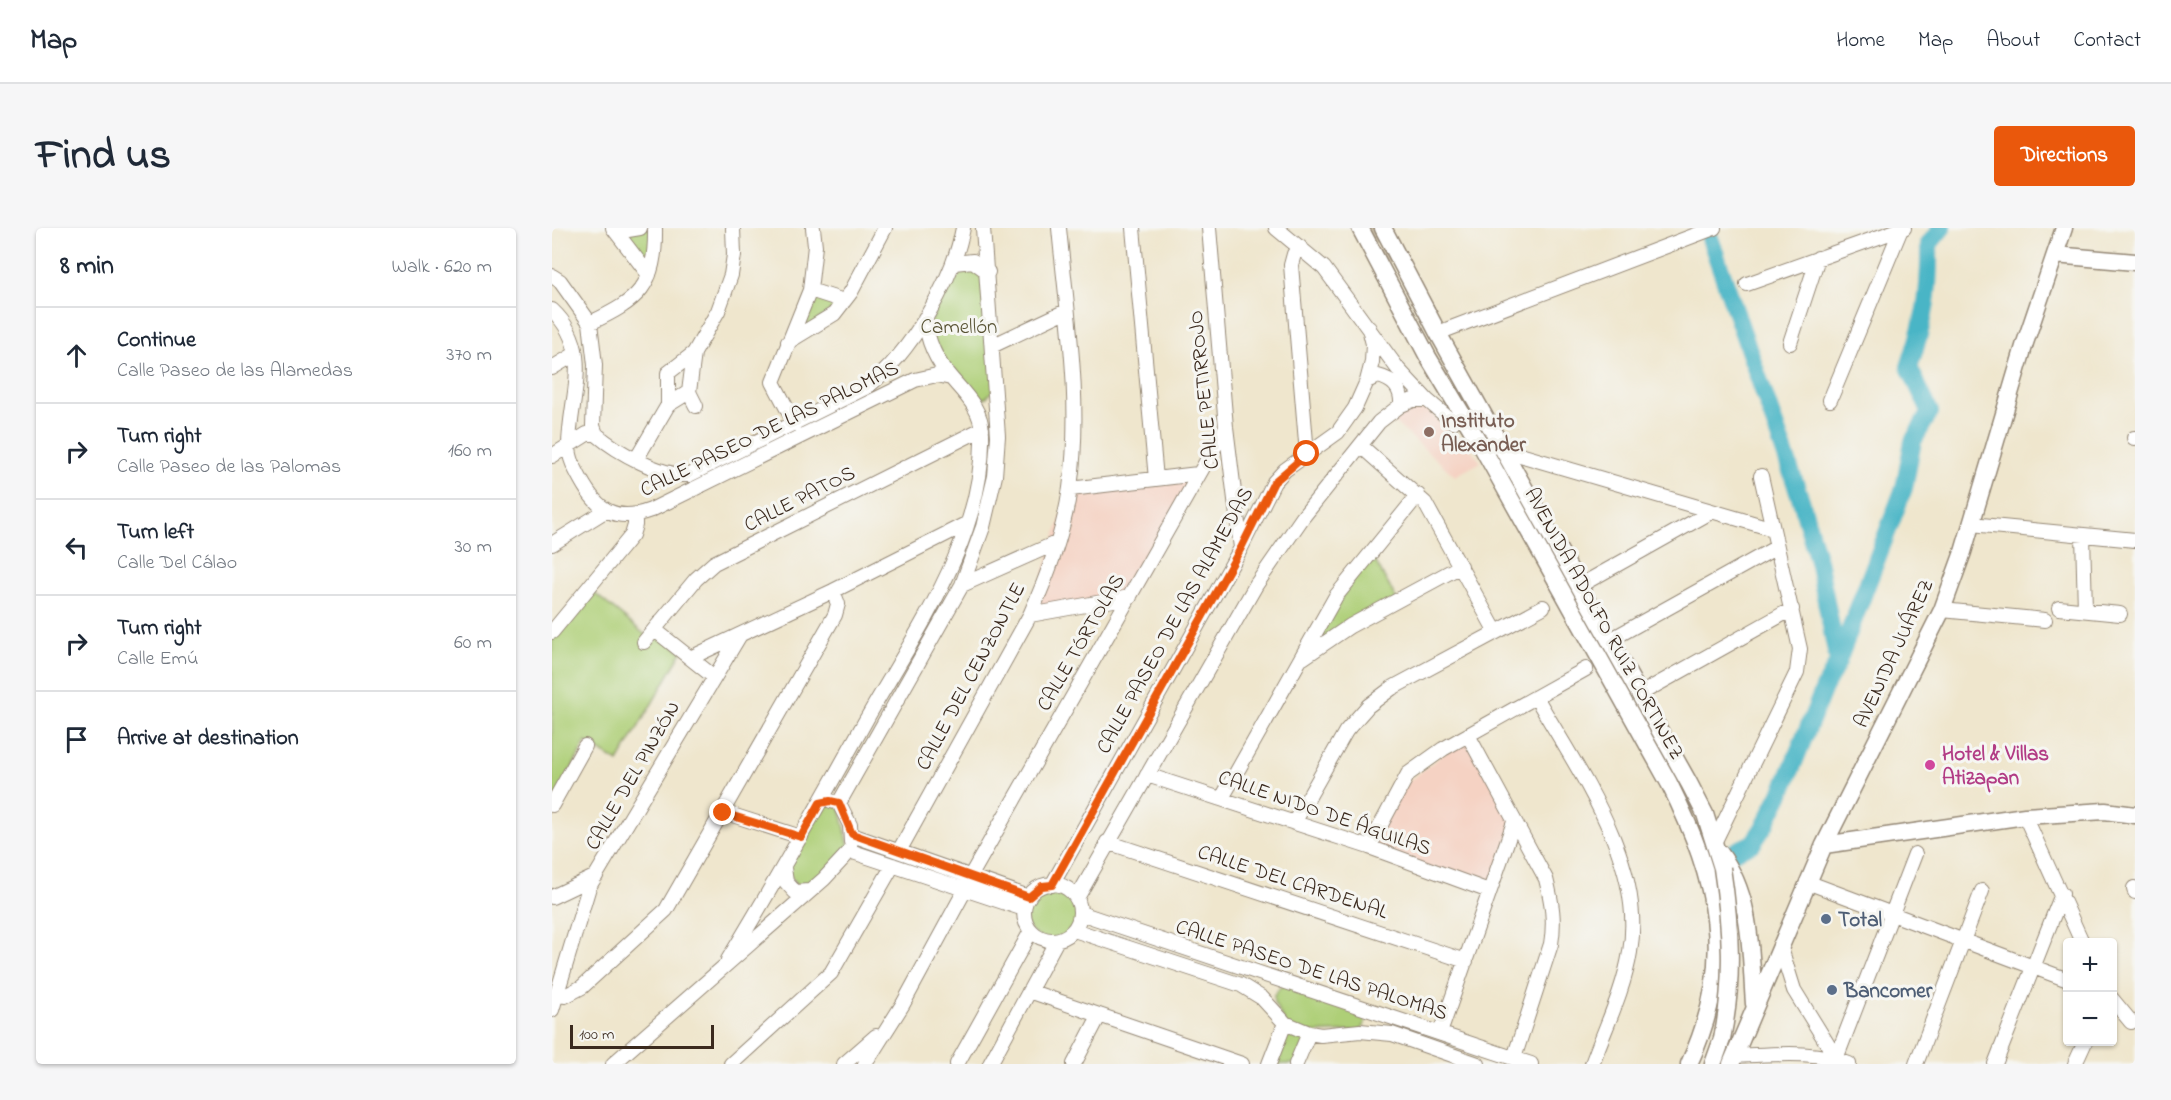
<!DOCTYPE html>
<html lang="en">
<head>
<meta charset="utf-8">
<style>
  body { margin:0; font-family:"Indie Flower",sans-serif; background:#f6f6f7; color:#1f2937 }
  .controls { position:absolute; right:18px; bottom:18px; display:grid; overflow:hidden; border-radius:6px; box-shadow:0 2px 4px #0004 }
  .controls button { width:54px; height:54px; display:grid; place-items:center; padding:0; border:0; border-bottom:2px solid #e0e1e3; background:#fff; color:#1f2937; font:30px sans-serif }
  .scale { position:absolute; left:18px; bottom:15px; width:144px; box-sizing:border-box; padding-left:6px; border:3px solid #3b2a1e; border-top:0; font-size:16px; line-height:21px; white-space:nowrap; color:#3b2a1e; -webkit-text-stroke:4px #f6f6f2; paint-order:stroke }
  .stop { position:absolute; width:18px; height:18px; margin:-14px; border:4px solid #ea580c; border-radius:50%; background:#fff }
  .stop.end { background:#ea580c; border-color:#fff; box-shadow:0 2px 6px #0008 }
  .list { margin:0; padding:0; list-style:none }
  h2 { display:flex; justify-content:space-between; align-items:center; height:78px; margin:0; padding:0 24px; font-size:26px }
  h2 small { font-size:20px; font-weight:400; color:#747a83 }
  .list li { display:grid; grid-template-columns:39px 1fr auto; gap:18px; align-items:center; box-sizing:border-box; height:96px; padding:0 24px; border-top:2px solid #e0e1e3 }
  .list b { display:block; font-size:22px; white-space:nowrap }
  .list p { margin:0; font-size:20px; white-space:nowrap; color:#747a83 }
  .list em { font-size:20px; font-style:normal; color:#747a83 }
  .icon { flex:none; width:33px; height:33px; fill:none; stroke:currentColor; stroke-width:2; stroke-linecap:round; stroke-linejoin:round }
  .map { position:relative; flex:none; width:1583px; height:836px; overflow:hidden; border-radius:6px }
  header { display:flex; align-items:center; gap:36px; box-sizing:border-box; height:84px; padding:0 30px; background:#fff; border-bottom:2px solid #e0e1e3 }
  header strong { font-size:28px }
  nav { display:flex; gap:33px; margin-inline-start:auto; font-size:21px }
  .intro { display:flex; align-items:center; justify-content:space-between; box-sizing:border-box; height:144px; padding:0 36px }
  h1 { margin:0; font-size:42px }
  .button { padding:15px 27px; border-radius:6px; background:#ea580c; color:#fff; font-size:21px; font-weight:700 }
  main { display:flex; gap:36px; padding:0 36px }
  aside { flex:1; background:#fff; border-radius:6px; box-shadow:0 2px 4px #0004 }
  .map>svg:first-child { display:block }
</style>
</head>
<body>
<header>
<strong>Map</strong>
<nav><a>Home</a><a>Map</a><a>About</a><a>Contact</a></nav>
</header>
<div class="intro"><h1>Find us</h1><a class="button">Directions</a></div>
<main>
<aside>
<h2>8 min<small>Walk · 620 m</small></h2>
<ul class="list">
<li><svg class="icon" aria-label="ahead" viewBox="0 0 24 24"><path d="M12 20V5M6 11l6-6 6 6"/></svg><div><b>Continue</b><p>Calle Paseo de las Alamedas</p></div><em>370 m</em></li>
<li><svg class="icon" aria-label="right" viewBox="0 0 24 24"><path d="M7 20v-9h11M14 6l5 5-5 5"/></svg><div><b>Turn right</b><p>Calle Paseo de las Palomas</p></div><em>160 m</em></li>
<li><svg class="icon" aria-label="left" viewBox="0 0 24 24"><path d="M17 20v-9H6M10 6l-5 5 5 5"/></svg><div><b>Turn left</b><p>Calle Del Cálao</p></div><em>30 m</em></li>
<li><svg class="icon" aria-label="right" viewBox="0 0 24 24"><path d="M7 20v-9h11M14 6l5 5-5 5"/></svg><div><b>Turn right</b><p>Calle Emú</p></div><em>60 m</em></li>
<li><svg class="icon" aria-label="arrive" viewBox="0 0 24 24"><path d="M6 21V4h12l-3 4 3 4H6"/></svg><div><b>Arrive at destination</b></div></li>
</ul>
</aside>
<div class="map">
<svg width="1583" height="836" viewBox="0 0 1583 836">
  <rect width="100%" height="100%" fill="#f6f6f2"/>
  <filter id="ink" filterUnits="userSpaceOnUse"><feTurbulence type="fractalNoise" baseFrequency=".0167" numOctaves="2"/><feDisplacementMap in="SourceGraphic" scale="12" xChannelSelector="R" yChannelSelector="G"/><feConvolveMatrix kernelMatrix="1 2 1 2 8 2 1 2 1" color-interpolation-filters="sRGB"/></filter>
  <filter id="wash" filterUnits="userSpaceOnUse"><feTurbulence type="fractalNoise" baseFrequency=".008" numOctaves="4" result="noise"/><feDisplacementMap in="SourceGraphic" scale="24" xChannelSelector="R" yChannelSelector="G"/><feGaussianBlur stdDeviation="1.35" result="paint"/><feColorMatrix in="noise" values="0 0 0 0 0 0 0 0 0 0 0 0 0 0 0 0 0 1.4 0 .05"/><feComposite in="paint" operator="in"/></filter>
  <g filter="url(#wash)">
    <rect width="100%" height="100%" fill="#efe6cd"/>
    <!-- built -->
    <path fill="#f5d2c3" d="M871,179L913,214L929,234L903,248L841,193L853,181Z
      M646,246L578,369L478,387L518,261Z
      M916,507L962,594L937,663L817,619L846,562Z"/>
    <!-- green -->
    <path fill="#aecf77" stroke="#747c4a" stroke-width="1.5" d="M88,0H103L97,47L64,4Z
      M402,35L429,37L444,161L433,170L420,174L374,106Z
      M258,62L292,73L236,114Z
      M818,324L845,372L750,431Z
      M36,360L96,409L103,402L130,424L66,534L34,514L0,577V404Z
      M268,575H287L298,623L250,666L232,640Z
      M472 684a28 28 0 1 1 56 0a28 28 0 1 1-56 0Z
      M732,755L813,784V795L808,803L757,805L744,836H717L733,795L722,775V767Z"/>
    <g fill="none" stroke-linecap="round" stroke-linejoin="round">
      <!-- river -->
      <path stroke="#49b5c6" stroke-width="18" d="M1158,10L1249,272L1267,337L1286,434L1272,460L1233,557L1213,597L1201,615L1184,623
        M1286,433L1352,260L1361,213L1378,184L1357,139C1373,91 1378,67 1377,16L1390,0"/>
    </g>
  </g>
  <g filter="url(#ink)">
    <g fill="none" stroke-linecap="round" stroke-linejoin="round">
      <!-- major-tunnel -->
      <path stroke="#cbc0aa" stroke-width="16" stroke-dasharray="16 8" stroke-linecap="butt" d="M818,0L839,40"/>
      <defs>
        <path id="minor" d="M61,0L97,47
          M581,0L604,251
          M657,0L674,199L689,320
          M724,0L772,40L846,141L875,172L901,194
          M64,4L88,0
          M748,19L742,26L739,37L755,226
          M402,35L421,33L436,44
          M0,48L8,53L38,95L43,137L41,198L44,206C65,224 110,249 137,247L315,159C358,126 401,53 411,0
          M1195,56L1352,0
          M258,62L292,73
          M0,82C43,122 17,170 17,218C17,230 23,241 29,252C46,283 64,295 99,282L363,152L385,147L399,150
          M38,95C87,72 104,58 103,0
          M886,105L1162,0
          M236,114L282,86L299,64L333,0
          M1238,115L1266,30
          M442,117L514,83
          M0,140L23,126
          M815,153L826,148C842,152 850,161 849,177
          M137,164L144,178
          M1278,172L1349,1
          M116,177V145L142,125L166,83L179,47L182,27L181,0
          M243,196L221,154L258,62L263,18L261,0
          M1582,210H1583
          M809,218L873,275L944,404
          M951,222L1221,301
          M0,228L35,206H44
          M85,230L116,177L137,164L142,125
          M518,261L646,246
          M1419,296L1583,312
          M1531,307L1533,382
          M0,316L53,283
          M410,357L504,315
          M1027,358L1159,284
          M1507,380L1568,386
          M1390,382L1493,392
          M478,387L578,369
          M103,402L162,449
          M0,404L80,307L83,297V288
          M1058,412L1225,319
          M92,414L144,351L162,335L430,201
          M138,430L281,363L414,296
          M751,430L798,398L909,338
          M1088,466L1240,381
          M984,469C1026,543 1094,635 1078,724C1072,762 1053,800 1040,836
          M916,507L994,651C1000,674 1003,693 999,716L962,830
          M595,547L817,619L937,663
          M670,570L784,368L866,267
          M279,573L287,575L298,597L299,614
          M287,575L410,357L431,299L443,248L446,208L431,0
          M0,577L33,518
          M171,584L249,609
          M1473,588L1530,714
          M742,595L794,503L816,478L840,460L991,379
          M300,607L477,669
          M1163,613L1245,444L1248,421L1209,248
          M555,614L914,733
          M817,619L856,546L891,521L1034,441
          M298,623L472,681
          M347,623L478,387C496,347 512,304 518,260C530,174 515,86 507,0
          M232,640L234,654L243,664L257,663
          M418,649L674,199
          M1255,654L1516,752
          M472 684a28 28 0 1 1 56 0a28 28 0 1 1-56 0Z
          M500,657L689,320L722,254L733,242L786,204L803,180L815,153L820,134L821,116L817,100
          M1582,660L1583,664
          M0,669L44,648
          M525,670L704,357L751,289L827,194L849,177L861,172H875
          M528,685L979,836
          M522,702L689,757L710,770L733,795L757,805L769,807L808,803L840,806L926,836
          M1228,717L1242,762L1284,830
          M176,732C224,653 269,573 314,492C363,405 433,309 430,205C430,182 414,167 400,151C384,133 375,113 373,90
          M477,763L690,836
          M5,766L13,768L30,759L114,682L283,387L286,376L281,363
          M1560,771L1579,794
          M0,782L37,659L188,407
          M888,805L962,594
          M1182,828C1219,827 1263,821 1297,836
          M61,836L272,651L298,623
          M179,836L279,745L341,637
          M292,836L324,808
          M313,836L351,776L413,662
          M405,836L479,703
          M438,836L505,712
          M522,836L547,788
          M717,836L733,795
          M744,836L757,805
          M1282,836L1363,626
          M1364,836L1430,663
          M1443,836L1510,666
          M1523,836L1533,814"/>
        <path id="major" d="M808,0L876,129L930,219L1117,555C1166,654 1185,732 1137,836
          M831,0L886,105L1137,555L1153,586L1170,640
          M1503,27L1583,34
          M1272,617L1473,588L1553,583L1583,587
          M1168,625C1201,670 1198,723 1202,776
          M1161,836L1170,811
          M1179,836L1272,617L1390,382L1411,324L1473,115L1512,0"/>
      </defs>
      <!-- minor casing -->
      <use href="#minor" stroke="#958876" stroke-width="16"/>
      <!-- major casing -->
      <use href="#major" stroke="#958876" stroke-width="19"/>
      <!-- minor -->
      <use href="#minor" stroke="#fff" stroke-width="14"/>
      <!-- major -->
      <use href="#major" stroke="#fff" stroke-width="16"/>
      <defs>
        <path id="major-bridge" d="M1170,640C1179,699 1182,753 1170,811"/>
      </defs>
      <!-- major-bridge casing -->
      <use href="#major-bridge" stroke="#958876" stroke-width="19" stroke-linecap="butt"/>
      <!-- major-bridge -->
      <use href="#major-bridge" stroke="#fff" stroke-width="16"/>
    </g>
  </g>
  <g fill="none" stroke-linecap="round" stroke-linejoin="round" filter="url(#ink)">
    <!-- route -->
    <path stroke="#ea580c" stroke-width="8" d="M171,585L249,609L268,575L278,573L287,575L300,606L477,669L490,658L500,657L689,320L722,254L755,226"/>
  </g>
  <!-- markers -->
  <circle fill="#8d6e63" stroke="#f6f6f2" stroke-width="2" cx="877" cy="204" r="6"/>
  <circle fill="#d1479c" stroke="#f6f6f2" stroke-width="2" cx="1378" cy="537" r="6"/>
  <g fill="#5c6f8a" stroke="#f6f6f2" stroke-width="2">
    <circle cx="1274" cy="691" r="6"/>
    <circle cx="1280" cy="762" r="6"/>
  </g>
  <g text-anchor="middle" stroke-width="6" stroke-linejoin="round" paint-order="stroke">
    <!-- park labels -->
    <g font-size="21" fill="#585334" stroke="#f6f6f2">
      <text x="407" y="105">Camellón</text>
    </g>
    <!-- street labels -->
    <g font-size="21" fill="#3b2a1e" stroke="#f6f6f2">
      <text transform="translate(651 162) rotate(-96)" y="7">CALLE PETIRROJO</text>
      <text transform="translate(217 200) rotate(-26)" y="7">CALLE PASEO DE LAS PALOMAS</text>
      <text transform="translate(247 270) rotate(-27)" y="7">CALLE PATOS</text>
      <text transform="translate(622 392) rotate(-61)" y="7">CALLE PASEO DE LAS ALAMEDAS</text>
      <text transform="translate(1053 395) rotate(61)" y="7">AVENIDA ADOLFO RUIZ CORTINEZ</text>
      <text transform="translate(528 414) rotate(-60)" y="7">CALLE TÓRTOLAS</text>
      <text transform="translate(1341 425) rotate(-65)" y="7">AVENIDA JUÁREZ</text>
      <text transform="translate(418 448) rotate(-62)" y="7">CALLE DEL CENZONTLE</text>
      <text transform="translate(80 547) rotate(-60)" y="7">CALLE DEL PINZÓN</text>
      <text transform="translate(773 584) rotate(19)" y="7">CALLE NIDO DE ÁGUILAS</text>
      <text transform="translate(741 653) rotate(18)" y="7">CALLE DEL CARDENAL</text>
      <text transform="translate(760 741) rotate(18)" y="7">CALLE PASEO DE LAS PALOMAS</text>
    </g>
    <!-- education labels -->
    <g font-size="21" font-weight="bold" fill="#785e54" stroke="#f6f6f2" text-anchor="start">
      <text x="889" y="199">Instituto<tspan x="889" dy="24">Alexander</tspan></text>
    </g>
    <!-- hotel labels -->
    <g font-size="21" font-weight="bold" fill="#b23c85" stroke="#f6f6f2" text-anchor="start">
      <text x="1390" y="532">Hotel &amp; Villas<tspan x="1390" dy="24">Atizapan</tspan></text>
    </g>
    <!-- service labels -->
    <g font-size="21" font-weight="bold" fill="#4e5e75" stroke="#f6f6f2" text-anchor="start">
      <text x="1286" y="698">Total</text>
      <text x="1292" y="769">Bancomer</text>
    </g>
  </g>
</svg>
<div class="controls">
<button>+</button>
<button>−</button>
</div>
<div class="scale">100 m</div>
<div class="stop" style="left:755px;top:226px"></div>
<div class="stop end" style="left:171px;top:585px"></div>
</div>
</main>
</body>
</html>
